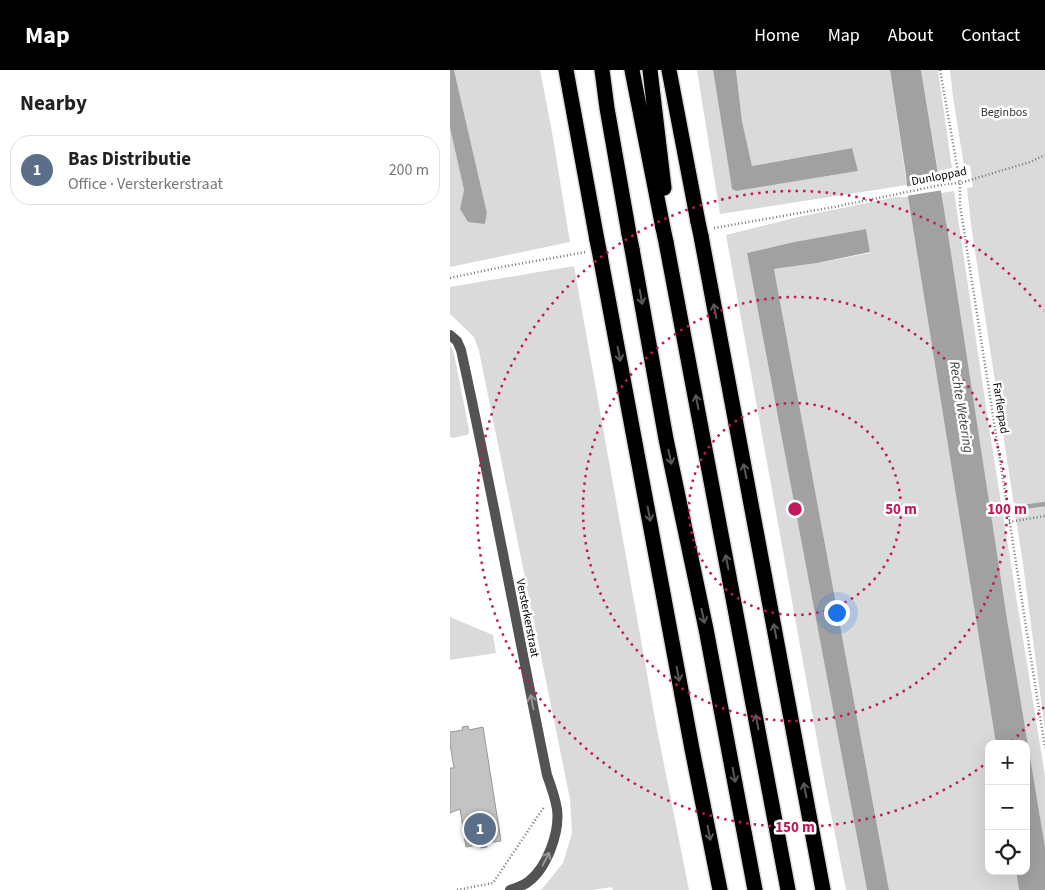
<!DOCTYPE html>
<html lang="en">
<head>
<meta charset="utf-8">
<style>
  body { margin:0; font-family:"Source Sans 3",sans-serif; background:#f2f2f2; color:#222 }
  .controls { position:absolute; right:15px; bottom:15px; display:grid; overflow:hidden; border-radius:10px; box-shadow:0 5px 20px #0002 }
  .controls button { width:45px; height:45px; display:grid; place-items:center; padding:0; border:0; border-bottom:1px solid #e0e0e0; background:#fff; color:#222; font:25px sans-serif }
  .you { position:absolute; left:386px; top:542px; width:18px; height:18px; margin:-12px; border:4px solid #fff; border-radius:50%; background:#1a73e8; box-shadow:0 0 0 8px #1a73e833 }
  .badge { display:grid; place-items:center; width:32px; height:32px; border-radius:50%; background:#000; color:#fff; font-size:16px; font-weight:700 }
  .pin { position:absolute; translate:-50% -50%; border:2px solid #fff; box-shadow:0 1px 5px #0006 }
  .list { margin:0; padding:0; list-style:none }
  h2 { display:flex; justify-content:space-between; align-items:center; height:65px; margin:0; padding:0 20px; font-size:21px }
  h2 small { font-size:16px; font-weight:400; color:#767676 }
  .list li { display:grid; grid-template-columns:32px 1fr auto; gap:15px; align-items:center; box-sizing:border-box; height:70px; margin:0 10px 10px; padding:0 10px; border:1px solid #e0e0e0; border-radius:20px }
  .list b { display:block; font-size:19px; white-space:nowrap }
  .list p { margin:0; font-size:16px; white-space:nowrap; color:#767676 }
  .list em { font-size:16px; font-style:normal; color:#767676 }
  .icon { flex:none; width:28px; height:28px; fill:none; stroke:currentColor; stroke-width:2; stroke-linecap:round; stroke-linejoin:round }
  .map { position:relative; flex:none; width:595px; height:820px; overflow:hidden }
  header { display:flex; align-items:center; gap:30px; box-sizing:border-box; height:70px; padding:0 25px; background:#000; color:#fff }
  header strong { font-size:24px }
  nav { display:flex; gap:28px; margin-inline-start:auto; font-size:18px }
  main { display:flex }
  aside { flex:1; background:#fff }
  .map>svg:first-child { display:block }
</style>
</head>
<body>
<header>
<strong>Map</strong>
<nav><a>Home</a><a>Map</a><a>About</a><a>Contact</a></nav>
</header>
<main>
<aside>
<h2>Nearby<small></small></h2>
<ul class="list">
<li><span class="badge" style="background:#5c6f8a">1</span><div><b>Bas Distributie</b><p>Office · Versterkerstraat</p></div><em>200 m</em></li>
</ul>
</aside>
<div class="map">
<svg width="595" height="820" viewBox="0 0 595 820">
  <rect width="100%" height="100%" fill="#fff"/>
  <!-- green -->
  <path fill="#dadada" d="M4,0H90L102,62L120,172L0,197V58L14,120L10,139L35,154L37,143Z
    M247,0H263L282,118L286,121L408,101L401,78L302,96L292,51L286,0H440L457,115L270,144Z
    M471,0H488L502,98L488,101Z
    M500,0H595V661L573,494L521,155L517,118L523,117L520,95L514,96L503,27Z
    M504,121L539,357L595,706V777L558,555L491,123Z
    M446,127H458L546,674H539V801H566L569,820H439L324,199L367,193L420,183L416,159L344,172L297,183L417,820H396L373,703L276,165L348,147Z
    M124,196L206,654L239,820H163L162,817L142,820H89L92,819L113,793L122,763L120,729L29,281L24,267L0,244V217Z
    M0,275L4,284L19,360V363L17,365L2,368L0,367Z
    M0,547L43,565L46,583L0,590Z"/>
  <!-- water -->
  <path fill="#a1a1a1" d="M0,0H4L37,143L35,154L18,152L10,139L14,120L0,58Z
    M263,0H286L292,51L302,96L402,78L408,101L286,121L282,119Z
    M440,0H471L498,164L558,555L595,777V820H569L566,801H576V674H546L458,127L456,105Z
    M416,159L420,182L367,193L324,199L439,820H417L297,183L344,172Z"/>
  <!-- pier -->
  <path fill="#fff" d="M492,110L493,120L456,126L455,117Z"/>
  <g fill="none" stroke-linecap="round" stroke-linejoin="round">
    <!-- stream -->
    <path stroke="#a1a1a1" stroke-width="4.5" d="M567,438L595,434"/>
  </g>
  <!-- building -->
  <path fill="#c3c3c3" stroke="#979797" d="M18,656L19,660L33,657L51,771L36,773L37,777L31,778V774L16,777L10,739L0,743V698H4L0,674V662L13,660L12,657Z"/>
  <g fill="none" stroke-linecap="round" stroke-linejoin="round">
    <defs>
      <path id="highway" d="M116,0L147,170
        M152,0L157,38L179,164
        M182,0L213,158
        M200,0L214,118
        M219,0L248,152
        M251,166L373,820
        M216,172L338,820
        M182,179L216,369L256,559L305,820
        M150,185L242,679L270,820"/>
    </defs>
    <!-- highway casing -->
    <use href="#highway" stroke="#dbdbdb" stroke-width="18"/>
    <!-- path -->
    <path stroke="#757575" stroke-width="2.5" stroke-dasharray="1 2.5" stroke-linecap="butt" d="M490,0L510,113V135L595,678
      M264,158L384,137L496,114L510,113L580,92L595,85
      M0,208L52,197L136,182
      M559,452L595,446
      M7,820L43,813L94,737"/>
    <!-- street -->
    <path stroke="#535353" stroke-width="10" d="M0,265L7,271L11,280C42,421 68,563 97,705C101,716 105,727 107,739C110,762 97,798 78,812C73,816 66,818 60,820"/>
    <!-- highway -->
    <use href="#highway" stroke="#000" stroke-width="15"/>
    <defs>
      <path id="highway-bridge" d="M248,152L251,166
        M213,158L216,172
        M179,164L182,179
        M147,170L150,185"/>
    </defs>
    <!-- highway-bridge casing -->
    <use href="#highway-bridge" stroke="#dbdbdb" stroke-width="18" stroke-linecap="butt"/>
    <!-- highway-bridge -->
    <use href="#highway-bridge" stroke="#000" stroke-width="15"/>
  </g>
  <!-- one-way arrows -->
  <defs><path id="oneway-shaft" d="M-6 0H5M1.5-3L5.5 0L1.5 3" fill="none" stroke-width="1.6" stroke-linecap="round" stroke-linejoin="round" transform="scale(1.25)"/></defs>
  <g stroke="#595959">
    <use href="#oneway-shaft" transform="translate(191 227) rotate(80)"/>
    <use href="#oneway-shaft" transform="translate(265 241) rotate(-101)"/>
    <use href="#oneway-shaft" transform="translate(169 284) rotate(79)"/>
    <use href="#oneway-shaft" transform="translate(247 332) rotate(-101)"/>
    <use href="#oneway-shaft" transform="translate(220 387) rotate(78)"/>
    <use href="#oneway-shaft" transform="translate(295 401) rotate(-101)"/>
    <use href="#oneway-shaft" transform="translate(199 444) rotate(79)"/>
    <use href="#oneway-shaft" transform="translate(277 492) rotate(-101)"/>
    <use href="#oneway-shaft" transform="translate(253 546) rotate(78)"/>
    <use href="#oneway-shaft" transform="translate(325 561) rotate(-101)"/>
    <use href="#oneway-shaft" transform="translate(228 604) rotate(79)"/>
    <use href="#oneway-shaft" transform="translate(307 652) rotate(-101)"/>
    <use href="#oneway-shaft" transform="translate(284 705) rotate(79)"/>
    <use href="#oneway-shaft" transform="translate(355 720) rotate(-101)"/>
    <use href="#oneway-shaft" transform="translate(259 763) rotate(79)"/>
  </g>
  <g stroke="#989898">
    <use href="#oneway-shaft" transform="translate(82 632) rotate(-101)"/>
    <use href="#oneway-shaft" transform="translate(96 789) rotate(-62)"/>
  </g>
  <!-- distance rings -->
  <g fill="none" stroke="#c2185b" stroke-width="2.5" stroke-dasharray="2.5 5">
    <circle cx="345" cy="439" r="106"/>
    <circle cx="345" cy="439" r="212"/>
    <path d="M594 637A318 318 0 0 1 560 673M539 691A318 318 0 1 1 594 241"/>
  </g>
  <g text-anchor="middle" stroke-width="5" stroke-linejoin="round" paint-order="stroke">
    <!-- park labels -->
    <g font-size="12" fill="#313131" stroke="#fff">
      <text x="554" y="46">Beginbos</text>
    </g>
    <!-- street labels -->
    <g font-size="12" fill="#000" stroke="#fff">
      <text transform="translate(489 106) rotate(-11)" y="4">Dunloppad</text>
      <text transform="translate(551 338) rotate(81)" y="4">Farflerpad</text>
      <text transform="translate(78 548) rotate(79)" y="4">Versterkerstraat</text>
    </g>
    <!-- water labels -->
    <g font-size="14" font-style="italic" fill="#424242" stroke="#fff">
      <text transform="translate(512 337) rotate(81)" y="5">Rechte Wetering</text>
    </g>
  </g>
  <circle cx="345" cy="439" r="8" fill="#c2185b" stroke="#fff" stroke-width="2.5"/>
  <g font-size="15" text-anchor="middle" font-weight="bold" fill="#c2185b" stroke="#fff" stroke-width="5" stroke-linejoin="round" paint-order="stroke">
    <text x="451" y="444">50 m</text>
    <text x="557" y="444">100 m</text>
    <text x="345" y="762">150 m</text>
  </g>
</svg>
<div class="controls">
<button>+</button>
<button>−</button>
<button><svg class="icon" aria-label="locate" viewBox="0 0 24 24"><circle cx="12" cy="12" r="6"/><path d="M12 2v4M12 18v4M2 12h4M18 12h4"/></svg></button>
</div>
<div class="you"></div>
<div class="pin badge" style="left:30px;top:759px;background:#5c6f8a">1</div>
</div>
</main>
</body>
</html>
